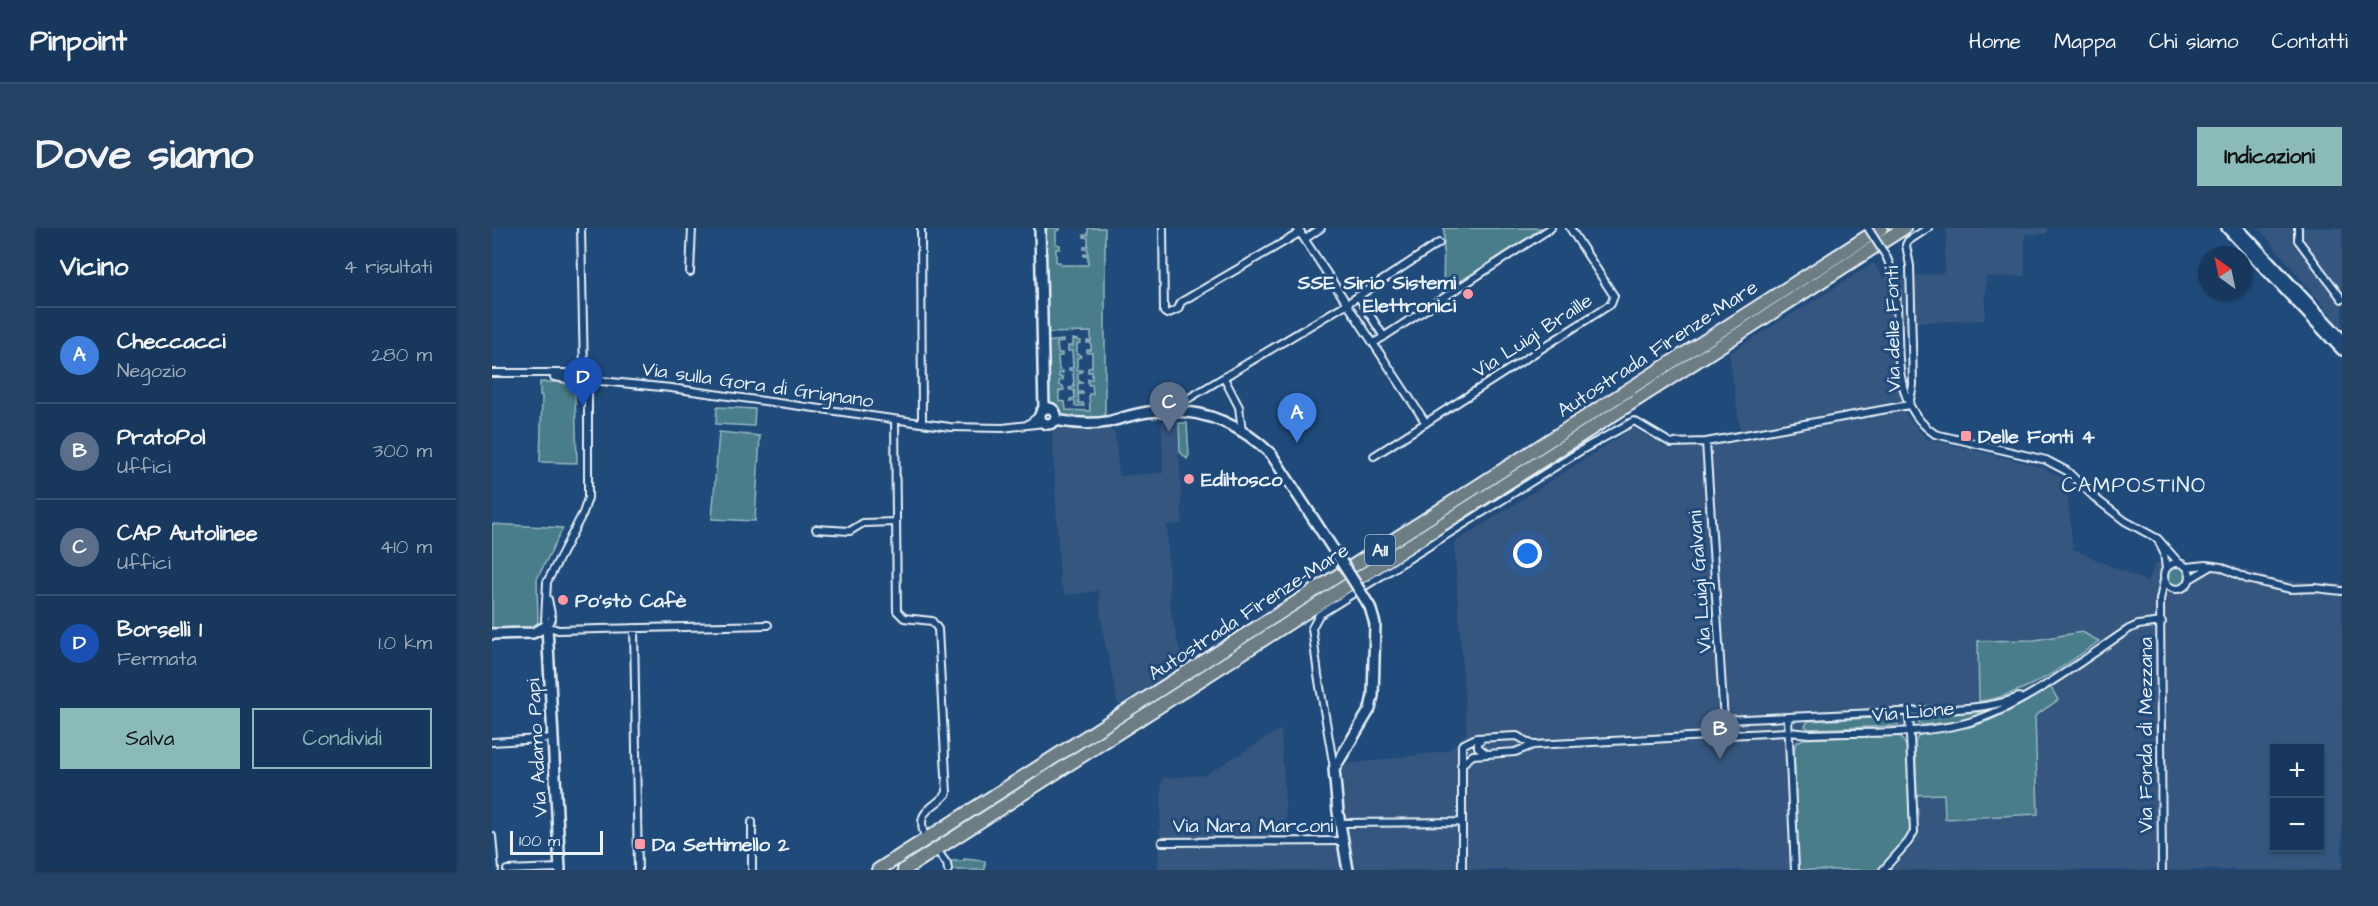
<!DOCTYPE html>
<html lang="it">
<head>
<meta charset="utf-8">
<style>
  body { margin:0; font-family:"Architects Daughter",sans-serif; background:#244365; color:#f1f3f6 }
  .controls { position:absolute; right:18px; bottom:18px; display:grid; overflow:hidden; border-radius:0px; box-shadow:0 2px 4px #0004 }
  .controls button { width:54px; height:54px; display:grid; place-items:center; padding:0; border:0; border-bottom:2px solid #365272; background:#17385c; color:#f1f3f6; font:30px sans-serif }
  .compass { position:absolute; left:1706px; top:18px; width:54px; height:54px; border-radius:50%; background:#17385c; box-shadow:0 2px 4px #0004; rotate:327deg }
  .scale { position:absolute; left:18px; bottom:15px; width:93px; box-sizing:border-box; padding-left:6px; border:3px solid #e8f1f8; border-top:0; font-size:16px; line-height:21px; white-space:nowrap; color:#e8f1f8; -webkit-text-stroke:4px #1f4a7a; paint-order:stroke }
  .you { position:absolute; left:1036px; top:326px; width:21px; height:21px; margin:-15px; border:4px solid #fff; border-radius:50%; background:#1a73e8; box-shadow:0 0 0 9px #1a73e833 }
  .badge { display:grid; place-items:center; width:39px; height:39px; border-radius:50%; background:#8bbbb9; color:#fff; font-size:20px; font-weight:700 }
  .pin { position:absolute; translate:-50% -50px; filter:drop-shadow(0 2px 3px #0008) }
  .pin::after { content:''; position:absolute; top:32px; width:21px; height:18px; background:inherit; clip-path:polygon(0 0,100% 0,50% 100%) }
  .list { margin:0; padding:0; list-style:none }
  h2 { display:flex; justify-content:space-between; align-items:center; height:78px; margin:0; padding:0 24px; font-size:26px }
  h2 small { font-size:20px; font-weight:400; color:#9eacbb }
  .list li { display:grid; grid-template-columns:39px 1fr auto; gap:18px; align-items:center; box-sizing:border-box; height:96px; padding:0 24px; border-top:2px solid #365272 }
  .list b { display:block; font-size:22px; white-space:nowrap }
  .list p { margin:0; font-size:20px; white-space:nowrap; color:#9eacbb }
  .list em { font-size:20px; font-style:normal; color:#9eacbb }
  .actions { display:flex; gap:12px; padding:18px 24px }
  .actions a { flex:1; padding:14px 0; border:2px solid #8bbbb9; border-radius:0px; text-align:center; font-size:21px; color:#8bbbb9 }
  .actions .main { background:#8bbbb9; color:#111 }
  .map { position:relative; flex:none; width:1850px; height:642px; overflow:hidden; border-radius:0px }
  header { display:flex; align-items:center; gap:36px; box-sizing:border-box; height:84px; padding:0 30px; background:#17385c; border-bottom:2px solid #365272 }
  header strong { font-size:28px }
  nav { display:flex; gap:33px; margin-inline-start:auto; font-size:21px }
  .intro { display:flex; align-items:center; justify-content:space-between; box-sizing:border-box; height:144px; padding:0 36px }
  h1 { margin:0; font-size:42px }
  .button { padding:15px 27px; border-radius:0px; background:#8bbbb9; color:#111; font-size:21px; font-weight:700 }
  main { display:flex; gap:36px; padding:0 36px }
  aside { flex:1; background:#17385c; border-radius:0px; box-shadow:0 2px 4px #0004 }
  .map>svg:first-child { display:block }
</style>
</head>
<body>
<header>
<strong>Pinpoint</strong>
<nav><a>Home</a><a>Mappa</a><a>Chi siamo</a><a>Contatti</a></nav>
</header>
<div class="intro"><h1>Dove siamo</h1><a class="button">Indicazioni</a></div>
<main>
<aside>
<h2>Vicino<small>4 risultati</small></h2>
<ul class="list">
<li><span class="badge" style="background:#3f7fe0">A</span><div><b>Checcacci</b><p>Negozio</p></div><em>280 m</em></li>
<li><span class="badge" style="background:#5c6f8a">B</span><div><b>PratoPol</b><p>Uffici</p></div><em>300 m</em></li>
<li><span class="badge" style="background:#5c6f8a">C</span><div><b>CAP Autolinee</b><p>Uffici</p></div><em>410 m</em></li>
<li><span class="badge" style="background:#1a4fb4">D</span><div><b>Borselli 1</b><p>Fermata</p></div><em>1.0 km</em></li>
</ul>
<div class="actions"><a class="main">Salva</a><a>Condividi</a></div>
</aside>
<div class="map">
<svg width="1850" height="642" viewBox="0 0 1850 642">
  <rect width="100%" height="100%" fill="#1f4a7a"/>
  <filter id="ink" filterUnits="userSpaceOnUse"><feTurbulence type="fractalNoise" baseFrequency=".0167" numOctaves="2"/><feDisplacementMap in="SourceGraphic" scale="12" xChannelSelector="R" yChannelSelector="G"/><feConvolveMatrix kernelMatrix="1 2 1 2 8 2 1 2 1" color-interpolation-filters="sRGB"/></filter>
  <g filter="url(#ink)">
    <!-- built -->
    <path fill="#35577e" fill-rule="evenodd" d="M1455,0H1556L1555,6H1533V48L1494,49L1493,92L1399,95L1410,181L1433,210L1550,239L1574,252L1581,321L1655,354L1664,335L1729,334L1782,351L1850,356V642H666L670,550L713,547L789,501L795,608L854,609L850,537L956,523L975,505L962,315L1141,200L1178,221L1250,214L1237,125L1382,35L1391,50L1452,45ZM1782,520H1828V620H1782Z
      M1767,0H1850V100L1843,92Z
      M686,192L690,295L675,297L678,379L691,437L626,477L610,399L607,363L574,367L568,355L560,201L619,197V203L623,204L627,248L671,245L670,193Z"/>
    <!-- green -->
    <path fill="#497d8a" stroke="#98b7c1" stroke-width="1.5" d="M551,0H568V2L564,3V16L568,17V21H564V34H568L569,37H596V28H592V26H596V21H592V19L596,18V10L592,9V7H596V0H613V191L573,190L558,175V172H555L552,114L571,112V114L565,115L566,125H570V128H566L567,142L571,143V145H567V149H571V152L567,153V157L571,158L572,162L567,163V173L573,174L574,182L598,183L597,166H601L600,157H596V151H600V144H596V140L600,139V125H595V122H599V115H595V113H599V104L552,105Z
      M952,0H1050L951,65Z
      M581,111L589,113V115L585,116V126L589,127V129L585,130V142H590V144L586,145V152L590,155H586V164H591V166H586L587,175H591L592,178H583V173H578V171L583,170L582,162H578L577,160L582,159L581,143L577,142V140H581L580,123H576V118H581Z
      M48,154H72L83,166L85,235L48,234L50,168L48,167Z
      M225,179L263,181L262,198L224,196Z
      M687,195H695L697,227L695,231L688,224Z
      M227,204L268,208L263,293L220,291Z
      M0,296L71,300L45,351L46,392L45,396L40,400L0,402Z
      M1676 348a9 9 0 1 1 18 0a9 9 0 1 1-18 0Z
      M1590,404L1607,413C1572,439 1531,468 1487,473L1486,413L1543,412Z
      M1558,458L1566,472L1543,488L1546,586L1453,591L1452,566L1425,567L1423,515L1426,508C1441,501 1462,503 1478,499C1508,491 1533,475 1558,458Z
      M1489,484C1477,494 1448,495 1430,497L1426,493L1430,488Z
      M1403,489L1408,492L1405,498L1317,501L1313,498L1316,493Z
      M1399,507L1409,509L1415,520L1418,603L1414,612L1387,642H1307L1302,522L1304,515L1311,511Z
      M472,631L493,633V642H459V633H472Z"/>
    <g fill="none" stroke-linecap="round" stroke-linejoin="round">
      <defs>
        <path id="street" d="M89,0L92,144
          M429,0L430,193
          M671,0L672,84L675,86L686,81L689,74L809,4
          M805,0L934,195
          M1806,0V12L1850,71
          M813,11L829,0
          M1394,28C1421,83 1384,166 1443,206L1554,232L1575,243L1603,270L1633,293L1666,311L1687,335
          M198,44L200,0
          M866,68L892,109
          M882,115L1059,0
          M82 153a8 8 0 1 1 16 0a8 8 0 1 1-16 0Z
          M0,145H86
          M62,149L82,152
          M732,150L747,179L750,203
          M99,152L179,160L458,199L511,200L552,195
          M683,182L689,175L856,75L947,15
          M403,192L405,383L412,390L440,393L446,401L455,565C442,581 424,581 432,606
          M536,196L548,187
          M1214,214L1233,508
          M882,228L1119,76L1122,68L1078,0
          M324,301L358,303L371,295L404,294
          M1667,314L1672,325L1674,341
          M1672 348a13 13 0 1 1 26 0a13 13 0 1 1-26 0Z
          M1695,339L1714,337L1729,339L1755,351L1799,361L1823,360L1850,363
          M1698,351L1720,338
          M55,398L53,392L55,354L91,285L96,270V159
          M55,398L66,402L276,397
          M55,398L60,391L56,371
          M142,400L146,642
          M1296,490L1303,642
          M1232,492L1451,482C1477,480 1502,479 1527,469
          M990,510L986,515V519L993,525
          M0,514L62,510
          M969,537L981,527L1023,524L1041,517L1296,504L1318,506C1364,504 1430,507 1474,495C1529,480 1589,433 1637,401L1646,397L1670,394
          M842,540L826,447L820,400L827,387L1093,220L1142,193L1179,215L1214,214L1417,177L1421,157L1418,38L1414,17L1416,13L1436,0
          M260,594V642
          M849,595L970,594
          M0,608L3,642
          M670,614L852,613
          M447,625L455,636L456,642
          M15,642L68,640
          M970,642V517L984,510L1025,508L1041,517
          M1391,642L1416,614L1422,604L1417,483
          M1670,642L1668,372L1672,352"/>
        <path id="secondary" d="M548,0L552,181
          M1735,0L1850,122
          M1746,0L1850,111
          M548 188a8 8 0 1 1 16 0a8 8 0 1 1-16 0Z
          M563,192C581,195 597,197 615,194C628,191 642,186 656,184C704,178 744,192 779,226L845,327
          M0,406L41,405L55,398L68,642
          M856,642L846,584L842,541L878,481L881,468L883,396L878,379L870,366"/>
        <path id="highway" d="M386,642L1389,0
          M412,642L1412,0"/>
      </defs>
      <!-- street casing -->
      <use href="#street" stroke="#e8f1f8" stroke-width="10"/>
      <!-- secondary casing -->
      <use href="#secondary" stroke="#e8f1f8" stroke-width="14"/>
      <!-- highway casing -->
      <use href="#highway" stroke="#e8f1f8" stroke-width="16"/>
      <!-- street -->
      <use href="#street" stroke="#1f4a7a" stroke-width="6"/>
      <!-- secondary -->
      <use href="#secondary" stroke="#1f4a7a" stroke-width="9"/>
      <!-- highway -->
      <use href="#highway" stroke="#6c7e84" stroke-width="12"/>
      <defs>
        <path id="street-bridge" d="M1376,0L1394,28"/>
        <path id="secondary-bridge" d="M845,327L870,366"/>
      </defs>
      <!-- street-bridge casing -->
      <use href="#street-bridge" stroke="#e8f1f8" stroke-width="10" stroke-linecap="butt"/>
      <!-- secondary-bridge casing -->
      <use href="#secondary-bridge" stroke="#e8f1f8" stroke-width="14" stroke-linecap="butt"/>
      <!-- street-bridge -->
      <use href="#street-bridge" stroke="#1f4a7a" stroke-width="6"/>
      <!-- secondary-bridge -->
      <use href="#secondary-bridge" stroke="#1f4a7a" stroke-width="9"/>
    </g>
  </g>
  <!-- markers -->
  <g fill="#ff9aa2" stroke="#1f4a7a" stroke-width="2">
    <circle cx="976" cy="66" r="6"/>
    <rect x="1468" y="202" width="12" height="12" rx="3"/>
    <circle cx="697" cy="251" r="6"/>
    <circle cx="71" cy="372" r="6"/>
    <rect x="142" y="610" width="12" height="12" rx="3"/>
  </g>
  <g text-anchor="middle" stroke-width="6" stroke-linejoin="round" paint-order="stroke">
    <!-- shield labels -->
    <rect fill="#1f4a7a" stroke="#acbfd2" stroke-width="1.5" x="873" y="307" width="30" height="30" rx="4.5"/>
    <g font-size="18" font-weight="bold" fill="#e8f1f8">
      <text x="888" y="328">A11</text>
    </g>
    <!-- poi labels -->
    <g font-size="20" font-weight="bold" fill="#e8f1f8" stroke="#1f4a7a" text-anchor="start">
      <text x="964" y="61" text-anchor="end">SSE Sirio Sistemi<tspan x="964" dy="23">Elettronici</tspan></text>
      <text x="1486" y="215">Delle Fonti 4</text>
      <text x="709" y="258">Ediltosco</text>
      <text x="83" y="379">Po'stò Cafè</text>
      <text x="160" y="623">Da Settimello 2</text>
    </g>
    <!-- street labels -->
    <g font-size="20" fill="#e8f1f8" stroke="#1f4a7a">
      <text transform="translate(1400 101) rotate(-91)" y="7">Via delle Fonti</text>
      <text transform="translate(1040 107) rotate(-33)" y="7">Via Luigi Braille</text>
      <text transform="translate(1165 120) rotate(-33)" y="7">Autostrada Firenze-Mare</text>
      <text transform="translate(266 156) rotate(8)" y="7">Via sulla Gora di Grignano</text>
      <text transform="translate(1207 354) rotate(-94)" y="7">Via Luigi Galvani</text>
      <text transform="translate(756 383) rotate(-33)" y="7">Autostrada Firenze-Mare</text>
      <text transform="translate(1421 483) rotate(-5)" y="7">Via Lione</text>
      <text transform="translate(1653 507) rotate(-90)" y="7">Via Fonda di Mezzana</text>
      <text transform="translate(44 520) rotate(-93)" y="7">Via Adamo Papi</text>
      <text x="761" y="604">Via Nara Marconi</text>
    </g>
    <!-- neighbourhood labels -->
    <g font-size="21" letter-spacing="1.5" fill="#e8f1f8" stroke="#1f4a7a">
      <text x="1642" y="264">CAMPOSTINO</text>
    </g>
  </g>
</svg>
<div class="controls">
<button>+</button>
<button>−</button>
</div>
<svg class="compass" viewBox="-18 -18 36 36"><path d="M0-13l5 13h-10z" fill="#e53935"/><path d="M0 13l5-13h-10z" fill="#9eacbb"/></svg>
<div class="scale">100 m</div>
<div class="you"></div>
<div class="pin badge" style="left:805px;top:215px;background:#3f7fe0">A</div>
<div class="pin badge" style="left:1228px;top:531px;background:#5c6f8a">B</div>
<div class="pin badge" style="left:677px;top:204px;background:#5c6f8a">C</div>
<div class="pin badge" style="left:91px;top:179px;background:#1a4fb4">D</div>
</div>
</main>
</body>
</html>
